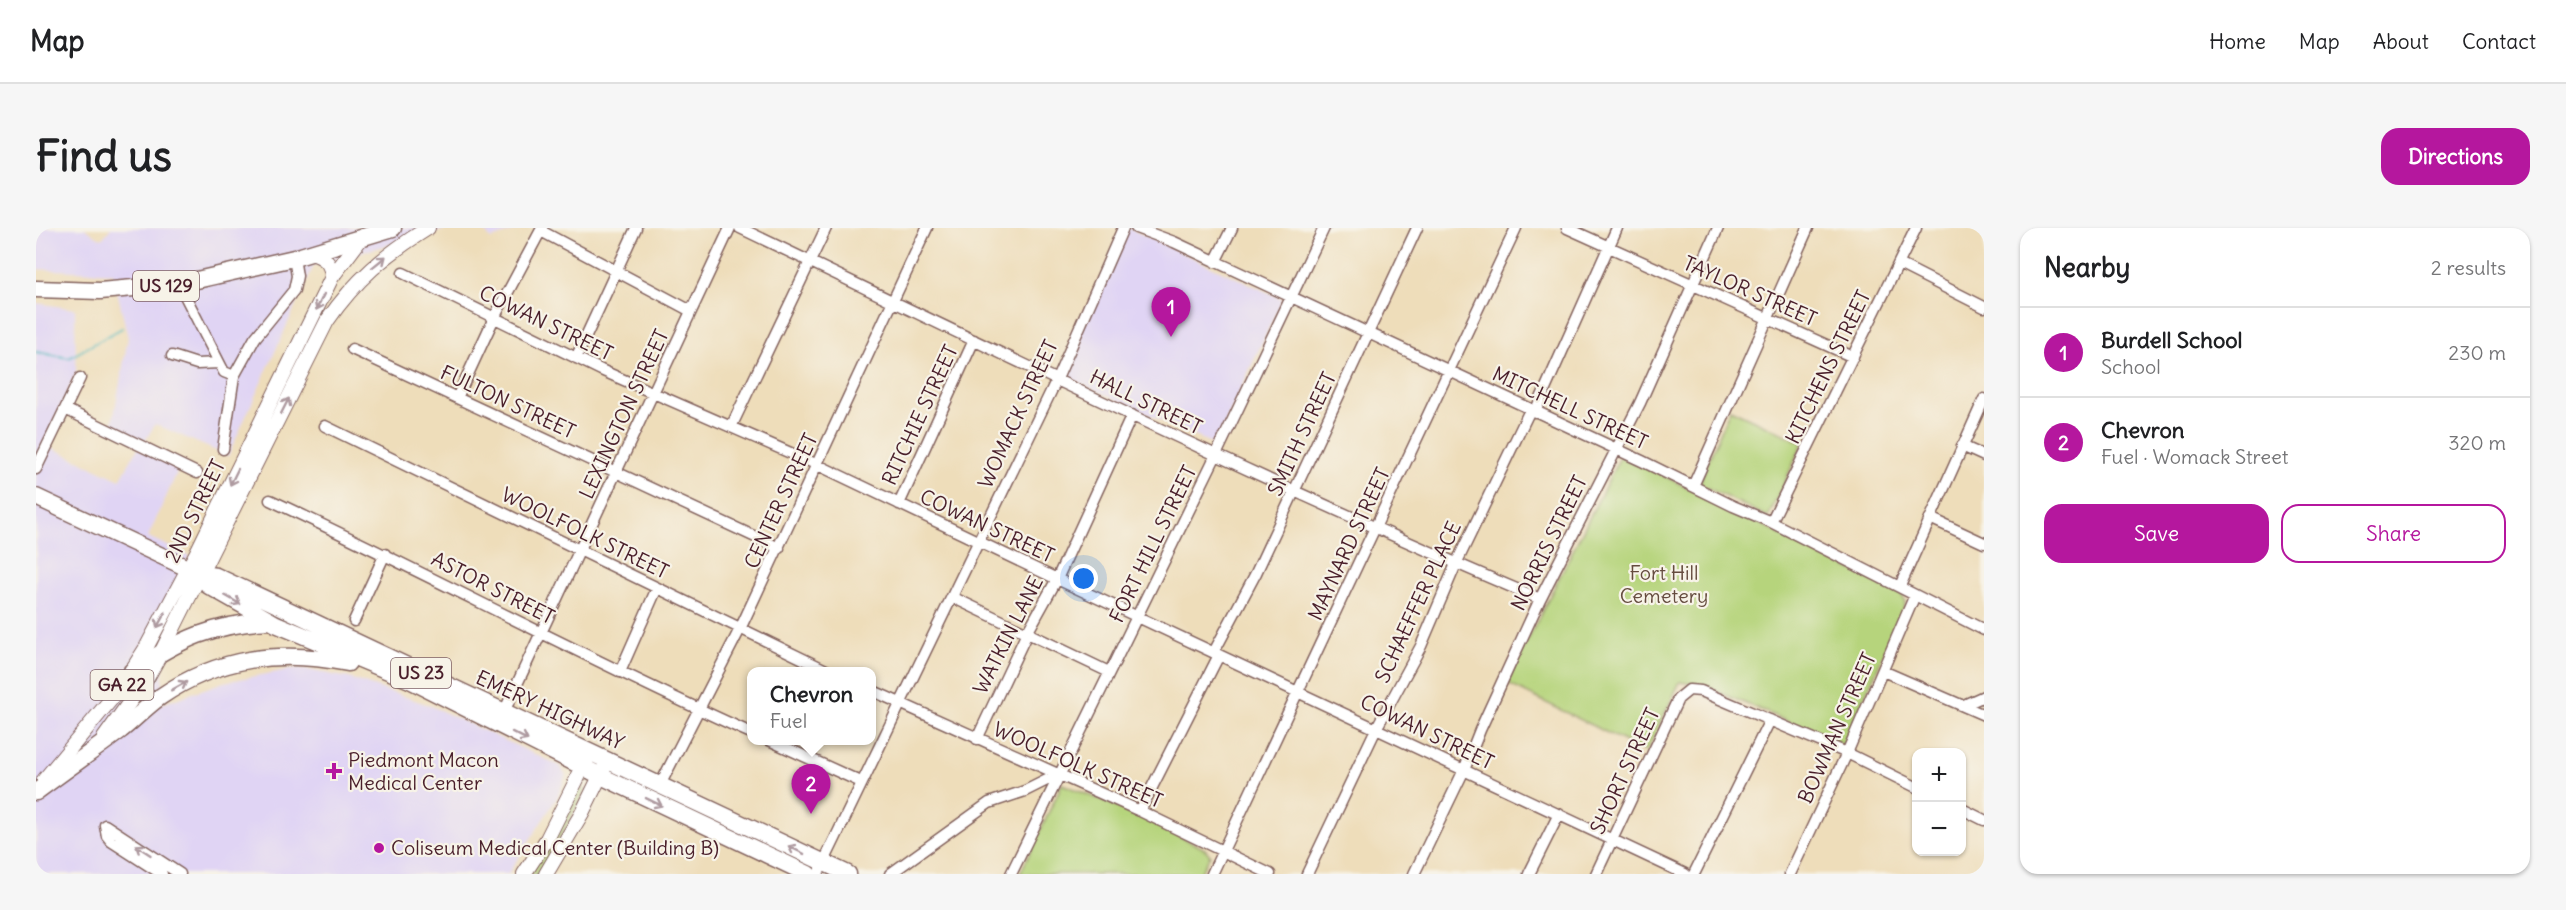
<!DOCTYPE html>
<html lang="en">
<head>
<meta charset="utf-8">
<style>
  body { margin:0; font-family:Delius,sans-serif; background:#f6f6f6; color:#202124 }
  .controls { position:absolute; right:18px; bottom:18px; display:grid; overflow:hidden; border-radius:12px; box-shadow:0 2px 4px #0004 }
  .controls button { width:54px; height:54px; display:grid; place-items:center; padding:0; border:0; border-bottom:2px solid #e0e0e0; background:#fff; color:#202124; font:30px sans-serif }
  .you { position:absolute; left:1048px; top:351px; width:21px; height:21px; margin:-15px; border:4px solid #fff; border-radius:50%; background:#1a73e8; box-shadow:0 0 0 9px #1a73e833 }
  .badge { display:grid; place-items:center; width:39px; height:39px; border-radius:50%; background:#b5179e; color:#fff; font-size:20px; font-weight:700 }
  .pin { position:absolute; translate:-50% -50px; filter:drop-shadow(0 2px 3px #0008) }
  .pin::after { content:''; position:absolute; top:32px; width:21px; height:18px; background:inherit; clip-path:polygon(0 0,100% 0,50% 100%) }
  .popup { position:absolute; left:711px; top:439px; width:129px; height:78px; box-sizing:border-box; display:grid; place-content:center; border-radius:12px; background:#fff; filter:drop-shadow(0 2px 4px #0005); font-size:20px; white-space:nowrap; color:#757577 }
  .popup b { font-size:22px; color:#202124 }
  .popup::after { content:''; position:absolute; left:50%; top:100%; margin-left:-12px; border:12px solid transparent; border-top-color:#fff }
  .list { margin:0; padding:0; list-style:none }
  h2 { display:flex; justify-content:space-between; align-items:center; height:78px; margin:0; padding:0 24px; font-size:26px }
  h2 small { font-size:20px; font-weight:400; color:#757577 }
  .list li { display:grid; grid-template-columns:39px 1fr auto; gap:18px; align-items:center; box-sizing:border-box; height:90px; padding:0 24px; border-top:2px solid #e0e0e0 }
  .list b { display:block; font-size:22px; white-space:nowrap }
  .list p { margin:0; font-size:20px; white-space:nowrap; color:#757577 }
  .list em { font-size:20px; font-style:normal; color:#757577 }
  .actions { display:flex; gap:12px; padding:18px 24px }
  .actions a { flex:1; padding:14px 0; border:2px solid #b5179e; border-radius:18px; text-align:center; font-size:21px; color:#b5179e }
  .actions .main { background:#b5179e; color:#fff }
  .map { position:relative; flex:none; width:1948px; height:646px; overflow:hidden; border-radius:18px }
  header { display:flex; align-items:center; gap:36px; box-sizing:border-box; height:84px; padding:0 30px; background:#fff; border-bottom:2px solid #e0e0e0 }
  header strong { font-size:28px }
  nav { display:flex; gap:33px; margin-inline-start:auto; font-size:21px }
  .intro { display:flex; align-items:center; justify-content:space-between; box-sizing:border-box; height:144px; padding:0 36px }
  h1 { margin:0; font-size:42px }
  .button { padding:15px 27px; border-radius:18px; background:#b5179e; color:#fff; font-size:21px; font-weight:700 }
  main { display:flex; gap:36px; padding:0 36px }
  aside { flex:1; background:#fff; border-radius:18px; box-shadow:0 2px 4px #0004 }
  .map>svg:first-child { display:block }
</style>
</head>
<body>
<header>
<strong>Map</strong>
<nav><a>Home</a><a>Map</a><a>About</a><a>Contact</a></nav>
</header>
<div class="intro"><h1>Find us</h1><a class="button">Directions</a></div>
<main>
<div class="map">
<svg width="1948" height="646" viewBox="0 0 1948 646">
  <rect width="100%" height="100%" fill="#f7f3e8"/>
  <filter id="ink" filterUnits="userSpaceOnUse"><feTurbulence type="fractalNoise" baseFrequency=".0167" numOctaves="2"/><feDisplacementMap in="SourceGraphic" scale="12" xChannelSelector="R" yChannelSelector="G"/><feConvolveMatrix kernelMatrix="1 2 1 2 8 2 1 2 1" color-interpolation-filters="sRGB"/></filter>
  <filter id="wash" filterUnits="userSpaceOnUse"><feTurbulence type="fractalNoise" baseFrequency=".008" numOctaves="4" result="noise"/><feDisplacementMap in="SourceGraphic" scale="24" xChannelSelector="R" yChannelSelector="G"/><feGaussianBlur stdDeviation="1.35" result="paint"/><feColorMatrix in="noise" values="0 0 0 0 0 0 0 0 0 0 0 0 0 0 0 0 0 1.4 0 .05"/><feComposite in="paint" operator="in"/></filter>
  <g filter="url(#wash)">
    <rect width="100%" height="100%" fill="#eeddba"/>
    <!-- built -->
    <path fill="#e0d4f4" d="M4,0H48L66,11L75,0H415L278,37L192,228L119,196L109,213L76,199L92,110L77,45L0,41V4Z
      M446,0H487L455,11Z
      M1092,0L1246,71L1179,217L1024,146Z
      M0,75L39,81L40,145L8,216L84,252L102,220L143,240L112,309L153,328L128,382L126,476L188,454L263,440L313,450L393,477L524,538L530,547L522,568L472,646H0Z"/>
    <!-- green -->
    <path fill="#b6d47b" stroke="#807a53" stroke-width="1.5" d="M1694,181L1767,215L1732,289L1663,256Z
      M1584,229L1606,237L1866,367L1869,374L1867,383L1807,517L1666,457L1644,454L1610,524L1470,455Z
      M1026,556L1102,587L1169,621L1174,627L1164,646H984Z
      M544,559L549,562L528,603L501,646H494Z"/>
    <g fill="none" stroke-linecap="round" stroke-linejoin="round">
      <!-- stream -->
      <path stroke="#49b8be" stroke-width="2" d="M0,124L33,130L86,100"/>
    </g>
  </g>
  <g filter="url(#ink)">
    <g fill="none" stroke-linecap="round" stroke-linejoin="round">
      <defs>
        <path id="minor" d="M704,0C969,127 1233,257 1504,371
          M1100,0L1138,14L1606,233L1697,278L1735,294L1948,402
          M1531,0L1817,129
          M505,3L655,83
          M1179,34L1196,0
          M1863,36L1948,79
          M367,45L565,142L782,237L1021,351L1649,646
          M143,56L188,144L198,148
          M316,121L743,320
          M136,128L161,136L183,135
          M540,130L600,0
          M421,170L458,90L506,0
          M29,181L161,245
          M1499,184L1581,0
          M696,197L790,0
          M289,198L794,444
          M1926,218L1948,228
          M187,221L198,148L219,110L258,62L261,48L258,30
          M0,241L44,150
          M1657,258L1772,0
          M234,272C395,347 552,432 715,505
          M863,276L938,112
          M1894,290L1948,315
          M1735,294L1880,0
          M1864,358L1948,171
          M916,369L1073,444
          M318,393L349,326
          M1178,424L1220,345L1381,0
          M1847,443L1948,487
          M584,444L621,360
          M835,462L1104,583L1234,646
          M1928,477L1948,468
          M468,484L694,0
          M941,511L991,405L1021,351L1096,187
          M733,512L825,554
          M624,557L705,399L891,0
          M1926,581L1948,592
          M1104,583L1183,427
          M69,597L144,646
          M69,597L71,608L75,613L126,646
          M782,646L1021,151L1087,0
          M854,646L953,575L989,563L1021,547
          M975,646L1180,227L1288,0
          M1176,646L1480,0
          M1271,646L1341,499L1385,418L1420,336L1494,182
          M1378,646L1428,542L1444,502L1504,371L1604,175L1682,0
          M1493,646L1523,586
          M1560,646L1642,471L1653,462L1665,463L1811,525L1880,559
          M1658,646L1734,492
          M1754,646L1811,525L1879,367"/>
        <path id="major" d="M275,25C289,29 295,35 296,49
          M68,510L111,450L126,423L291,93C320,51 349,27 392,0
          M8,552L86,458L110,420L161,324L296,49L327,8
          M488,646L511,611L551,531
          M510,646L546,585L572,532"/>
        <path id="highway" d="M0,61L64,63L143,56L258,30L357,0
          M0,269L164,346L180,348L812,646
          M164,346L173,358L240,396L374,452L565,548L772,646
          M96,443C143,412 178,395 235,393
          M0,564C28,543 57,523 85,502C99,491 110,479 124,469C182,429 244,421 312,435"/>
      </defs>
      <!-- minor casing -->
      <use href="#minor" stroke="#83625d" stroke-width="13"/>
      <!-- major casing -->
      <use href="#major" stroke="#83625d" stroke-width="16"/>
      <!-- highway casing -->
      <use href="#highway" stroke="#83625d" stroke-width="19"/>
      <!-- minor -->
      <use href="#minor" stroke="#fff" stroke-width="10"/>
      <!-- major -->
      <use href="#major" stroke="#fff" stroke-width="14"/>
      <!-- highway -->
      <use href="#highway" stroke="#fff" stroke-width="16"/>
    </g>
    <!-- one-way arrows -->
    <defs><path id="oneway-shaft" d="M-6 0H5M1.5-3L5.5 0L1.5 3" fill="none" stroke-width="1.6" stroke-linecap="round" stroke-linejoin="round" transform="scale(1.5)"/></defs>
    <g stroke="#ae9aa0">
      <use href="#oneway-shaft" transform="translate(343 34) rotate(-39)"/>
      <use href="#oneway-shaft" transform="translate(284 74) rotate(116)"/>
      <use href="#oneway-shaft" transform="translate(249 178) rotate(-63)"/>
      <use href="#oneway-shaft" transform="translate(198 249) rotate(116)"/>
      <use href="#oneway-shaft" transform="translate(197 372) rotate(30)"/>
      <use href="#oneway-shaft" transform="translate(125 392) rotate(119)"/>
      <use href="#oneway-shaft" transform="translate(143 458) rotate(-29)"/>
      <use href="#oneway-shaft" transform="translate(484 508) rotate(27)"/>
      <use href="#oneway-shaft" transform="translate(618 574) rotate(26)"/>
      <use href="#oneway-shaft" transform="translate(107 622) rotate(-147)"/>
      <use href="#oneway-shaft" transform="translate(760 622) rotate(-154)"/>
    </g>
  </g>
  <!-- markers -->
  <g fill="#b5179e" stroke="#f7f3e8" stroke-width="2">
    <path d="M295 534h6v6h6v6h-6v6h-6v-6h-6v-6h6z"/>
    <circle cx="343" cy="620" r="6"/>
  </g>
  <g text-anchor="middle" stroke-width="4.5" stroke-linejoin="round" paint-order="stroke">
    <!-- shield labels -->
    <g fill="#f7f3e8" stroke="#7e5f64" stroke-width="1.5">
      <rect x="97" y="43" width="66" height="30" rx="4.5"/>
      <rect x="355" y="430" width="60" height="30" rx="4.5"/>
      <rect x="54.5" y="442" width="63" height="30" rx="4.5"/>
    </g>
    <g font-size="18" font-weight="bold" fill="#4a1f2b">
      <text x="130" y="64">US 129</text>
      <text x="385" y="451">US 23</text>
      <text x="86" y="463">GA 22</text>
    </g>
    <!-- street labels -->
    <g font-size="20" fill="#4a1f2b" stroke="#f7f3e8">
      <text transform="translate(1714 63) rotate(24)" y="7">TAYLOR STREET</text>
      <text transform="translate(510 95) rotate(26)" y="7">COWAN STREET</text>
      <text transform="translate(1792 139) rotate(-64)" y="7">KITCHENS STREET</text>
      <text transform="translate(472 174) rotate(25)" y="7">FULTON STREET</text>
      <text transform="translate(1110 174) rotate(26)" y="7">HALL STREET</text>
      <text transform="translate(1534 180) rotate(25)" y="7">MITCHELL STREET</text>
      <text transform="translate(588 186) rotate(-65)" y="7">LEXINGTON STREET</text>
      <text transform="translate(982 186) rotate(-65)" y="7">WOMACK STREET</text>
      <text transform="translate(884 187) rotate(-65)" y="7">RITCHIE STREET</text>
      <text transform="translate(1266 206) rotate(-65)" y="7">SMITH STREET</text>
      <text transform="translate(745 273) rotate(-65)" y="7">CENTER STREET</text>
      <text transform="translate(159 283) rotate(-64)" y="7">2ND STREET</text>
      <text transform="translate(951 298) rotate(25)" y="7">COWAN STREET</text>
      <text transform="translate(549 305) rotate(26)" y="7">WOOLFOLK STREET</text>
      <text transform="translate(1513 315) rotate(-64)" y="7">NORRIS STREET</text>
      <text transform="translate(1117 316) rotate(-64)" y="7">FORT HILL STREET</text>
      <text transform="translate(1313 316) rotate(-65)" y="7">MAYNARD STREET</text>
      <text transform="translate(457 360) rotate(27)" y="7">ASTOR STREET</text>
      <text transform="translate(1382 374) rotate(-65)" y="7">SCHAEFFER PLACE</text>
      <text transform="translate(972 407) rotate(-63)" y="7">WATKIN LANE</text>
      <text transform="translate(514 482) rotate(25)" y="7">EMERY HIGHWAY</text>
      <text transform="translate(1801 500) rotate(-66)" y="7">BOWMAN STREET</text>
      <text transform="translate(1391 504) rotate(26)" y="7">COWAN STREET</text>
      <text transform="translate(1042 537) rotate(24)" y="7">WOOLFOLK STREET</text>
      <text transform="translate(1589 543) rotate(-65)" y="7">SHORT STREET</text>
    </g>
    <!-- park labels -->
    <g font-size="20" fill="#654c3f" stroke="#f7f3e8">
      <text x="1628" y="352">Fort Hill<tspan x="1628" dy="23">Cemetery</tspan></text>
    </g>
    <!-- poi labels -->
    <g font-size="20" fill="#4a1f2b" stroke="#f7f3e8" text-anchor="start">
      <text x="312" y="539">Piedmont Macon<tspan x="312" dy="23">Medical Center</tspan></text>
      <text x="355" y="627">Coliseum Medical Center (Building B)</text>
    </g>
  </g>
</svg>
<div class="controls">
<button>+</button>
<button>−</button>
</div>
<div class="you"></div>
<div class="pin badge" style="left:1135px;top:109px">1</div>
<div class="pin badge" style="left:775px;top:586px">2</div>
<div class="popup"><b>Chevron</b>Fuel</div>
</div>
<aside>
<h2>Nearby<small>2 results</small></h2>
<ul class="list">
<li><span class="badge">1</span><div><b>Burdell School</b><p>School</p></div><em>230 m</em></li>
<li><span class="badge">2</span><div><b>Chevron</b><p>Fuel · Womack Street</p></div><em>320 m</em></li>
</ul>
<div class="actions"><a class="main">Save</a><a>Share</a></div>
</aside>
</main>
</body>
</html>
